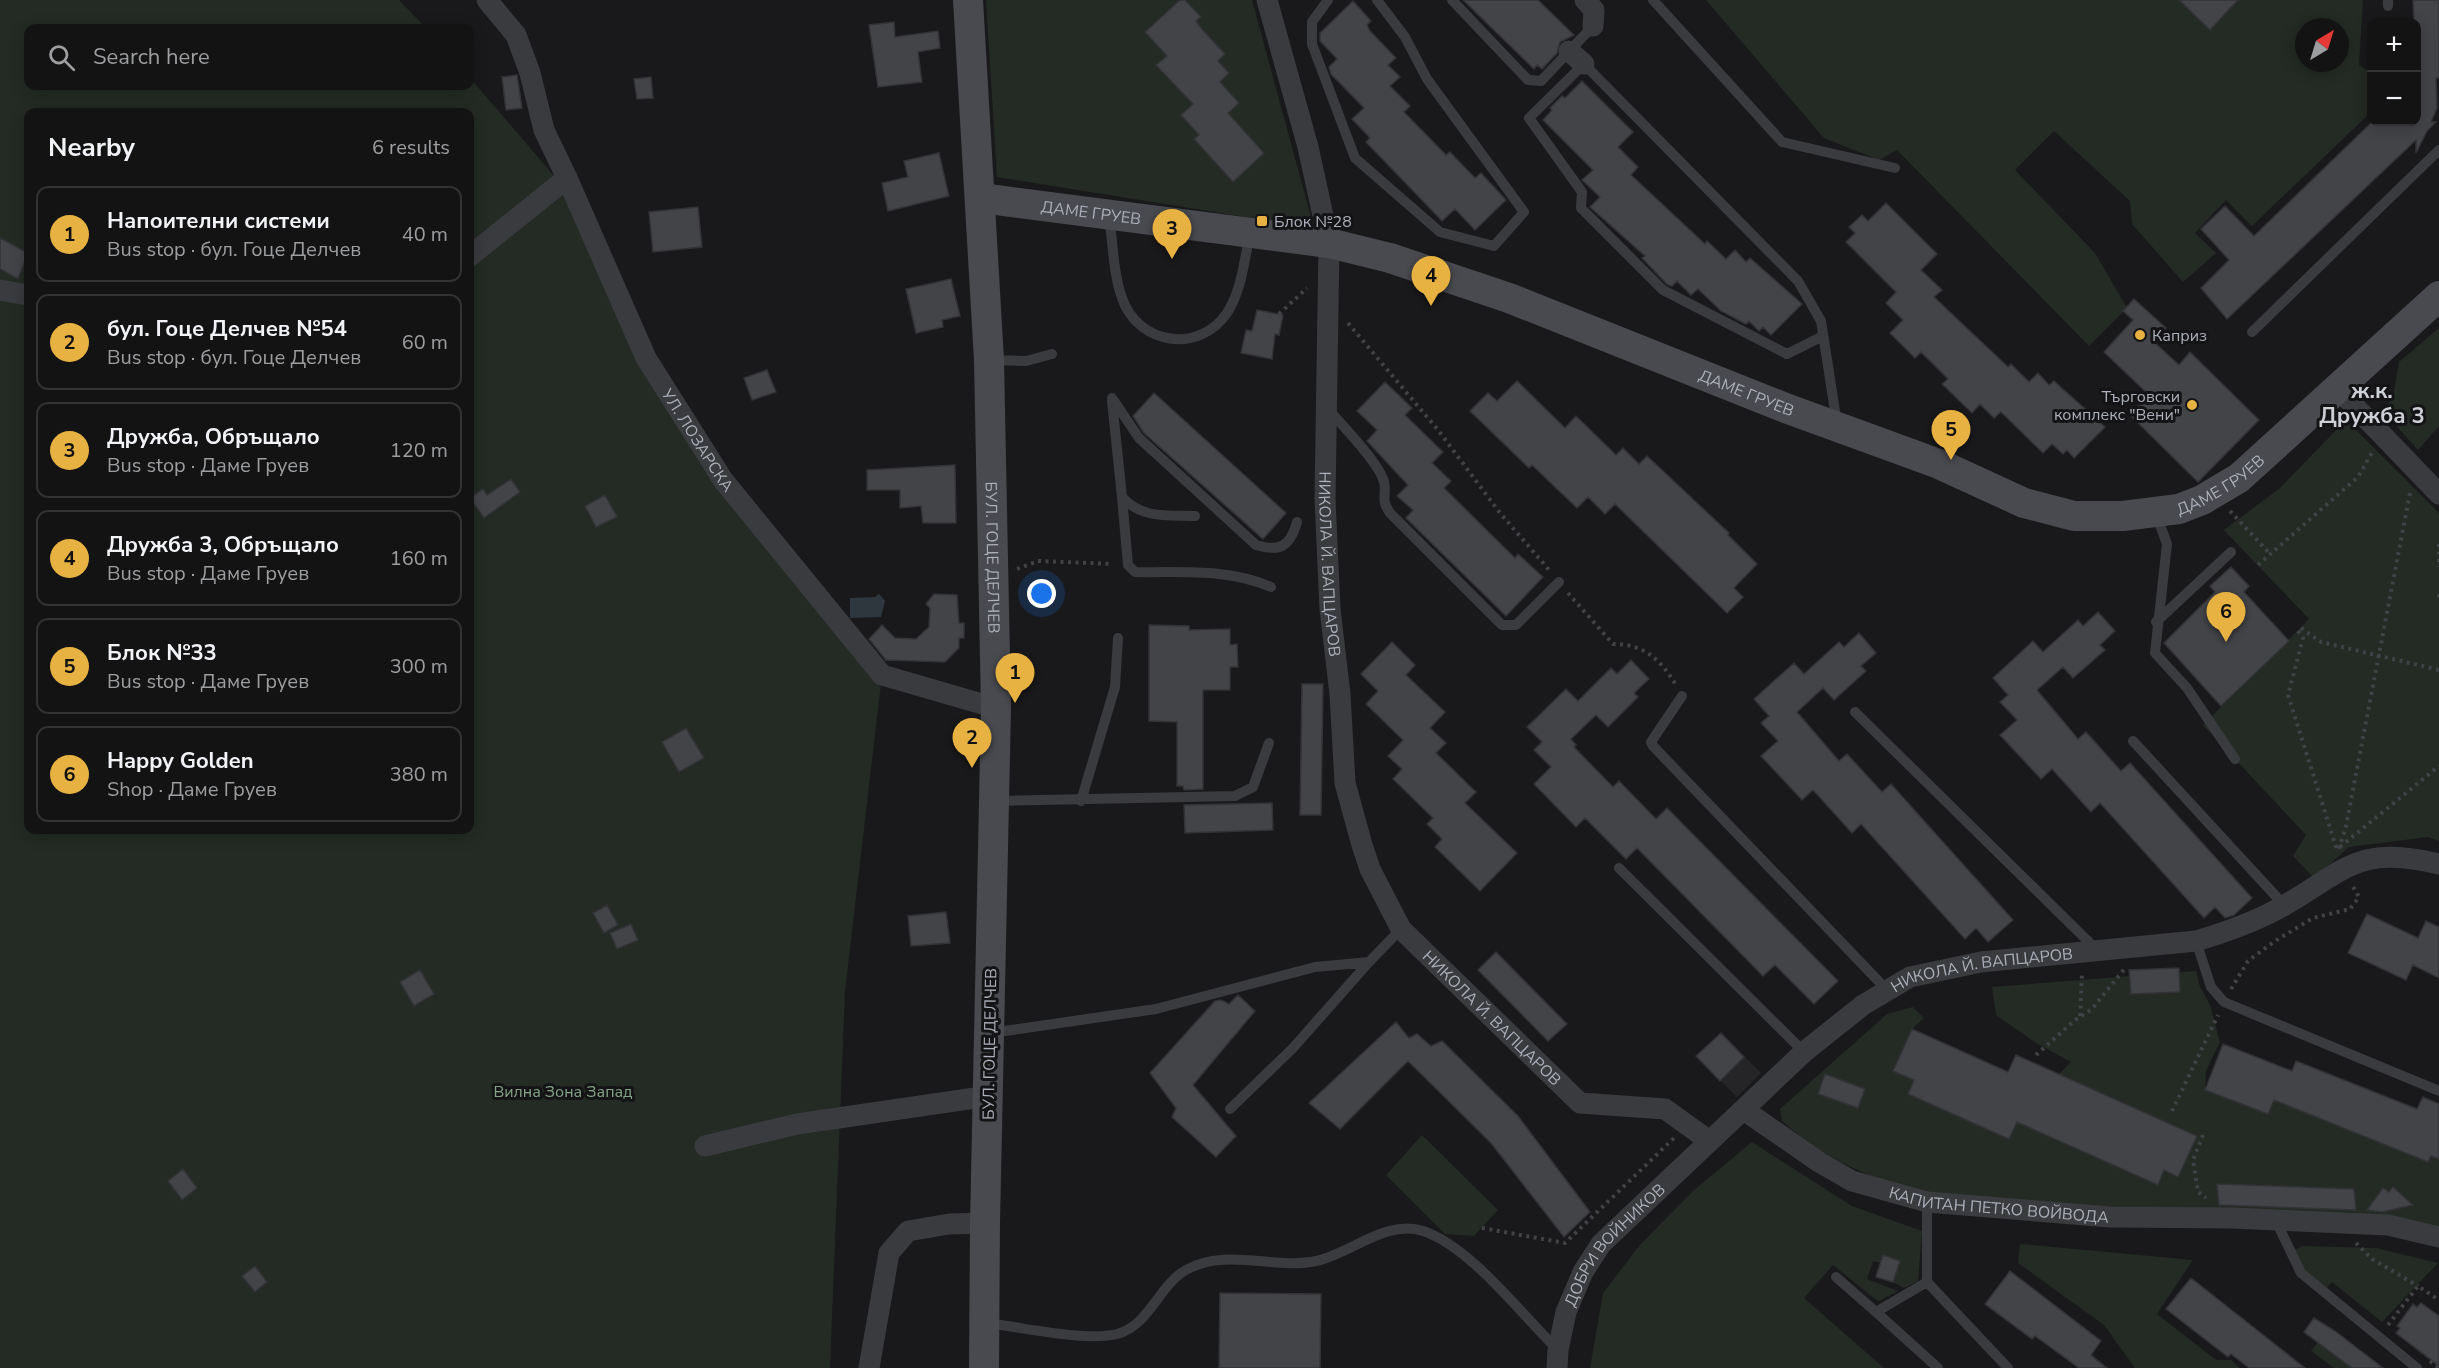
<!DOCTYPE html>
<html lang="en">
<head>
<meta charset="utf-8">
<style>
  body { margin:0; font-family:"Nunito Sans",sans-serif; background:#202022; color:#f1f3f6 }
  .controls { position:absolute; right:18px; top:18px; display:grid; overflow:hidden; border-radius:12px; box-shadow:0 3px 15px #0003 }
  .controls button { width:54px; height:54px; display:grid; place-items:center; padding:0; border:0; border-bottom:2px solid #323234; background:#131314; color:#f1f3f6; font:30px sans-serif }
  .compass { position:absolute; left:2295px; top:18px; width:54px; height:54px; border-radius:50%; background:#131314; box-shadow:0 3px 15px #0003; rotate:38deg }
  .you { position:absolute; left:1042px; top:594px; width:21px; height:21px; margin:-15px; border:4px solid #fff; border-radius:50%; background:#1a73e8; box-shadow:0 0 0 9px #1a73e833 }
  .badge { display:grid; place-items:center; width:39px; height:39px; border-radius:50%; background:#e8b243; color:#111; font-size:20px; font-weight:700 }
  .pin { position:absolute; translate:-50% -50px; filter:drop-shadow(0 2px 3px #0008) }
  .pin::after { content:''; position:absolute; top:32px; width:21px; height:18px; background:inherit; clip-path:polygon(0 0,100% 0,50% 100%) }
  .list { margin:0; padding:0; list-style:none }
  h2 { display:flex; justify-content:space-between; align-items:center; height:78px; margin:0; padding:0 24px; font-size:26px }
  h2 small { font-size:20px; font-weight:400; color:#9d9ea0 }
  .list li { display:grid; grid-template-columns:39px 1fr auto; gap:18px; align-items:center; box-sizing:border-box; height:96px; margin:0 12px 12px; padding:0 12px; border:2px solid #323234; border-radius:12px }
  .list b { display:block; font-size:22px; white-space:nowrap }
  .list p { margin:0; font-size:20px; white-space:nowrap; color:#9d9ea0 }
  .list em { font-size:20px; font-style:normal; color:#9d9ea0 }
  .icon { flex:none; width:33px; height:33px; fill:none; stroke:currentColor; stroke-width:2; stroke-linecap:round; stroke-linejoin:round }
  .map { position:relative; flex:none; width:2439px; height:1368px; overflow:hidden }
  .search { position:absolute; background:#131314; box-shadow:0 3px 15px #0003; left:24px; top:24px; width:450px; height:66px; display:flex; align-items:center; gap:15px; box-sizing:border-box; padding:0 21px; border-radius:12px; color:#9d9ea0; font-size:22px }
  .panel { position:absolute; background:#131314; box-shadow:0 3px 15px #0003; left:24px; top:108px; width:450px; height:726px; border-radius:12px }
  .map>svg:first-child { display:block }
</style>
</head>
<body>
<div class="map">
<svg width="2439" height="1368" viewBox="0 0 2439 1368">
  <rect width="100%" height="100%" fill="#19191b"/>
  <!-- built -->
  <path fill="#252528" d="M1721,1033L1761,1073L1737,1097L1696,1056Z"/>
  <!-- green -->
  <path fill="#232b24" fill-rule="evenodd" d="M0,0H399L426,28H28V86H470V78L567,191L723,480L882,675L845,991L830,1368H0ZM28,112H470V830H28Z
    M986,0H1252L1314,228L997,177Z
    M1706,0H2363L2359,65L2371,73V112L2252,226L2226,200L2195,233L2216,253L2183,282L2132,224L2130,201L2054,131L2015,170L2095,253L2127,308L2089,346L1897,150L1879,160L1824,138ZM2304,27H2340V63H2304Z
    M2439,328V426L2418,450L2383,411L2393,397L2399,362Z
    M2346,420L2439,513V841L2428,837L2349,847L2314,878L2293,856L2306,835L2203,725L2309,619L2224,530L2280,488Z
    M2196,971L2200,987L2210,1005L2220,1042L2206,1071L2205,1090L2267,1114L2274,1100L2428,1162L2431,1156L2439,1159V1228L1929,1195C1869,1177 1830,1163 1782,1121L1780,1109L1887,1014L1913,1007L1924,1018L1912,1029L1914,1080L1908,1094L2009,1139L2017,1122L2158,1185L2165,1170L2178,1176L2197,1136L2059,1074L2071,1062L2036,1043L1996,1015L1992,987Z
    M1422,1135L1498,1210L1474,1236L1445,1234L1386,1175Z
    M1752,1142L1852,1206L1922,1231L1918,1281L1904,1288L1893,1282L1900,1261L1883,1256L1881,1263L1873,1261L1867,1279L1898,1291L1879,1301L1875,1299L1833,1265L1804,1298L1884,1368H1590L1603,1293L1640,1245L1693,1191Z
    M2020,1244L2193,1260L2157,1314L2216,1360H2231L2240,1368H2135L2104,1325L2018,1263Z
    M2302,1246L2376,1248L2438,1263L2382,1322L2332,1282L2322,1293L2311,1286L2295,1250Z
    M2318,1342L2352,1368H2334L2311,1351Z"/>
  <!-- water -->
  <path fill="#2f373e" d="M879,594L885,601L881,617L850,618V598L875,597Z"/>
  <!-- building -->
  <path fill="#434448" stroke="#333337" stroke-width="1.5" d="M1180,0H1185L1201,17L1196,21L1200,27L1225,54L1218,61L1229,73L1220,82L1239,103L1228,113L1264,153L1233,182L1194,139L1199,135L1181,115L1193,104L1156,65L1167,56L1145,32Z
    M1463,0H1538L1574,35L1560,42L1557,53L1542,69L1537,65L1534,69Z
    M2179,0H2238L2210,30Z
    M2413,0H2439V78H2436L2437,108L2431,122H2436L2427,131L2416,153V140L2227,319L2201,288L2229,260L2201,229L2225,206L2254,236L2372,122H2416V22H2414Z
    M1353,1L1371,21L1367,25L1370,31L1396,58L1388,65L1400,77L1390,86L1410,106L1404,112L1446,155L1450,152L1475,178L1481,173L1506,200L1475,230L1455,209L1442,221L1366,142L1370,138L1352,119L1364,108L1331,74L1329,67L1337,59L1320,41V33Z
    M894,22L895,37L938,31L940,48L918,52L922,82L878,87L869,25Z
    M517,75L522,108L506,110L502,77Z
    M651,77L653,98L637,99L634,79Z
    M1582,81L1633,132L1618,147L1638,167L1631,175L1705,244L1707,241L1726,259L1735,250L1746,262L1750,258L1802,304L1771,335L1763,327L1759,331L1749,321L1746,324L1721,311L1698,289L1691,295L1677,281L1672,286L1667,284L1642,258L1645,256L1590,207L1600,197L1582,180L1593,170L1543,120L1552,110L1550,108L1562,96L1565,98Z
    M939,153L949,196L888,211L882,183L908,177L904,161Z
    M1886,203L1937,254L1921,270L1942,290L1934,297L2008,367L2011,364L2029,382L2038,373L2049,385L2054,381L2105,427L2074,458L2067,450L2063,454L2052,444L2043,453L2001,412L1994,418L1980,404L1972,413L1942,384L1948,379L1921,352L1915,358L1890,333L1903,320L1886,303L1896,292L1846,242L1855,233L1849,227L1862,215L1868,221Z
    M698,207L702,247L653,252L649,212Z
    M0,238L28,253L18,279L0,269Z
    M951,279L960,316L942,320L943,327L916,333L906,289Z
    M2134,299L2166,328L2154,342L2179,365L2190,352L2259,420L2198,482L2130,415L2149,395L2104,352L2133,320L2123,311Z
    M1257,310L1283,315L1279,335L1275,334L1272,359L1241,353L1246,330L1252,331Z
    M767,370L776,392L752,400L744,378Z
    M1517,381L1565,428L1576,416L1616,455L1623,448L1639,464L1647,456L1729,533L1728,535L1757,564L1734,588L1743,597L1727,613L1615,504L1605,514L1588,497L1577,508L1532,465L1529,468L1470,411L1488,393L1497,401Z
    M1385,382L1412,408L1405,415L1443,452L1432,463L1451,481L1444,488L1515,558L1518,554L1543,577L1506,616L1406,518L1413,510L1397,496L1408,485L1367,441L1377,430L1357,411Z
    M1154,393L1286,513L1263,539L1144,433L1133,416Z
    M955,465L956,523H923L921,506L900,508V490H867V470Z
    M511,479L520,492L484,518L470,498L483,489L487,495Z
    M605,495L617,517L596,527L585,506Z
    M2231,567L2249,586L2244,592L2289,641L2221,706L2164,643L2215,592L2210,586Z
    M934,594L957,595L959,623H964V638H959V648L945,662L886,660L869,639L882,625L895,638L916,639L929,627L930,608L926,604Z
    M2098,612L2115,631L2100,645L2105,650L2073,678L2063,667L2037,690L2078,739L2086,732L2121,771L2130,763L2252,898L2234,915L2225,918L2215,907L2204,918L2100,803L2091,812L2052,769L2041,779L2000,735L2017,720L2000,702L2008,695L1993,678L2033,641L2043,652L2078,620L2083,626Z
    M1149,625L1189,626V630L1230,629V645L1237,644L1238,667H1230V690H1203V789L1184,790L1183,786H1177V722L1149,721Z
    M1859,633L1876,653L1861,666L1866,671L1834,700L1823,688L1797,712L1839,761L1847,754L1882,792L1891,784L2013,920L1988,942L1976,928L1965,939L1861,824L1852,833L1813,790L1802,800L1761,756L1778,741L1761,723L1769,716L1754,699L1794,663L1804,674L1839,642L1844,647Z
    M1392,642L1415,665L1406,675L1445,712L1430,728L1446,743L1436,753L1476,792L1465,803L1517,853L1480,891L1435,847L1442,839L1427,824L1433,818L1393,779L1402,769L1388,756L1403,740L1366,704L1378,691L1361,674Z
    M1631,660L1649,679L1634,693L1638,697L1608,727L1596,715L1571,739L1576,745L1574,747L1613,787L1619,781L1656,819L1667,808L1838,981L1814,1004L1775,965L1763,976L1637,848L1626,859L1585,818L1576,827L1534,784L1551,767L1534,750L1542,742L1527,727L1566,689L1578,701L1611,668L1617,674Z
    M1302,684H1323L1321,815H1300Z
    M686,728L704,758L679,772L662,742Z
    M1272,803L1273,830L1185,833L1184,805Z
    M607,905L618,925L604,933L593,913Z
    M946,912L950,943L911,946L908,916Z
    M2367,914L2418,938L2426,921L2439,927V978L2413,965L2406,980L2348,953Z
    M631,924L638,940L617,949L610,933Z
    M1496,952L1567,1024L1548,1041L1478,970Z
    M2179,968L2180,992L2131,994L2129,970Z
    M420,970L434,994L414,1006L400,982Z
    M1238,995L1255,1011L1193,1085L1236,1136L1216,1157L1172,1117L1176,1108L1150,1073L1215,1001L1221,1000L1229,1004Z
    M1396,1022L1409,1038L1417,1034L1431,1046L1442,1041L1518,1116L1590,1212L1564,1237L1491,1143L1408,1061L1340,1129L1309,1103Z
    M1912,1029L2008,1072L2016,1055L2197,1136L2178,1177L2164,1170L2158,1185L2017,1122L2009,1139L1908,1094L1914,1080L1893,1071Z
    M1721,1033L1744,1057L1720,1081L1696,1056Z
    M2223,1044L2292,1071L2296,1061L2417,1109L2423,1097L2439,1104V1159L2431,1156L2428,1162L2274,1100L2268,1114L2205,1090Z
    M1825,1074L1865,1089L1858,1108L1818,1094Z
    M183,1169L197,1188L182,1200L168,1181Z
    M2217,1184L2354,1189L2356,1210L2219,1205Z
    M2393,1187L2413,1205L2382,1212L2367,1210L2383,1188L2389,1192Z
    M1883,1255L1900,1261L1893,1282L1876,1277Z
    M255,1266L267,1282L255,1292L242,1276Z
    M2010,1271L2101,1341L2091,1355L2107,1368H2079L2035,1336L2032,1339L1985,1304Z
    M2191,1278L2305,1368H2249L2231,1354L2228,1357L2166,1309Z
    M1220,1293L1321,1294L1320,1368H1219Z
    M2421,1303L2439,1316V1366L2396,1333L2400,1328L2397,1326L2413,1304L2417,1307Z
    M2314,1318L2335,1331L2383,1368H2352L2304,1332Z"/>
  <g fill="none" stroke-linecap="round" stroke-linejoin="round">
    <!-- path -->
    <path stroke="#404246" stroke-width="4" stroke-dasharray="3 4.5" stroke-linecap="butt" d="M1279,314L1307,288
      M1348,323L1438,430L1500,513L1550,571
      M2230,511L2270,554
      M2439,544V567
      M2258,565L2358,477L2373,451
      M1017,569L1038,561L1113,564
      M1568,593L1613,644C1644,644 1660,659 1676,685
      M2439,594V600
      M2301,628L2321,642L2439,670
      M2298,631L2303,638L2288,695L2337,850
      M2340,847L2439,766
      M2339,849L2346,826L2410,493
      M2231,989L2248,961L2275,941L2313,918L2350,909L2359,897L2352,885
      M2080,1016L2082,973
      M2036,1055L2074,1021L2092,1009L2126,967
      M2172,1111L2218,1015
      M2203,1135L2193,1160L2198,1192L2206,1198
      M1482,1228L1565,1243L1674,1138
      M2356,1243L2372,1259L2418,1286
      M2388,1325L2418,1286L2439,1300
      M2430,1361L2439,1368"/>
    <!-- lane -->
    <path stroke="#3a3b3f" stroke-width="10" d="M1328,0L1312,22V44L1355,158L1440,232L1494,246L1524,212L1427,79L1405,37L1377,0
      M1452,0L1528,80L1541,81L1593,26
      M1653,0L1782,142L1895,168
      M2388,6V0
      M1109,216C1113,242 1113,273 1122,298C1138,345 1199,354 1227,313C1242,290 1244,260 1250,234
      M2252,332L2439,150
      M1823,336L1787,354L1663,290L1581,208L1582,192L1529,118L1584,64L1798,281L1821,321L1837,424
      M992,360L1026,361L1052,354
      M1112,398L1139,438L1256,545C1280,552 1290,547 1297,522
      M1112,401L1122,497C1142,519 1167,515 1195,516
      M1328,409C1342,425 1379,463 1384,482C1387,495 1380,499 1390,513L1502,625H1516L1559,582
      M1122,497L1128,565L1135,572C1181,573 1227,568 1271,587
      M2156,514L2167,544L2155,653L2187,688L2235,759
      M2156,622L2231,552
      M1682,696L1651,742L1653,746L1887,990
      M1855,712L2098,951
      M2133,741L2284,905
      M997,801L1235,796L1253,787L1269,743
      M1081,801L1115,687L1118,638
      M1619,868L1804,1052
      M2196,941L2211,987L2224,1002L2439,1091
      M991,1033L1156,1009L1315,967L1369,962L1401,929
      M1230,1109L1293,1048L1369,962
      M1927,1202V1282L2008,1368
      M2276,1221L2301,1273L2417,1368
      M1836,1277L1876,1312
      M1927,1282L1876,1312L1938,1368
      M987,1323C1021,1327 1086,1342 1117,1334C1149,1326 1159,1285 1186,1270C1226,1247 1274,1270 1316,1261C1350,1254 1386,1219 1423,1231C1471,1247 1520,1313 1558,1350"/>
    <!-- street -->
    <g stroke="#3a3b3f" stroke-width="21">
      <path d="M487,0L516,35L530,73L544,130L567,178"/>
      <path id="s1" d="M1267,0L1308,147L1329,243L1325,499L1330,609L1340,694L1345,783L1362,845L1370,869L1401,929L1580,1103L1665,1109L1708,1140"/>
      <path d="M1585,0L1594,10L1593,26"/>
      <path d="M1569,51L1584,64"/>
      <path id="s2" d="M470,256L567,178L646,358L723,480L882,675L996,708"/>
      <path d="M0,290L28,295"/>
      <path d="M2338,389L2439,494"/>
      <path id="s3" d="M1744,1110L1819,1162L1852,1181L1927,1202L2110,1217L2232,1218L2388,1225L2439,1237"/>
      <path d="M705,1146L797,1124L989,1096"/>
      <path d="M869,1368L889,1253L908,1231L949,1224L985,1223"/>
      <path id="s4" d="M1557,1368L1558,1350L1566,1312L1583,1272L1601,1244L1804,1052L1863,1005L1910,977L1981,962L2196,941C2223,933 2249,924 2274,911C2341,876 2353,842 2439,864"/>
    </g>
    <!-- secondary -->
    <g stroke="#484a4f" stroke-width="30">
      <path id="s5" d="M968,0L989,360L996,708L985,1223L984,1368"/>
      <path id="s6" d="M981,198L1329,243L1390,258L1509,298L1783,407L1939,464L2024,503L2074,516H2123L2179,509L2202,500L2239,478L2439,296"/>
    </g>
  </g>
  <!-- markers -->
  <g fill="#e8b243" stroke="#141416" stroke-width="2">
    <rect x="1256" y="215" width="12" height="12" rx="3"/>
    <circle cx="2140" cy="335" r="6"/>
    <circle cx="2192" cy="405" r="6"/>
  </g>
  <g text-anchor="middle" stroke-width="6" stroke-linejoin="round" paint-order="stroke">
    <!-- street labels -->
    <g font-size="16" fill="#acb0ba" stroke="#141416">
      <text dy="6" stroke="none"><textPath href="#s6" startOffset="111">ДАМЕ ГРУЕВ</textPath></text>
      <text dy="6" stroke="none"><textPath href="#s6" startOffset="795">ДАМЕ ГРУЕВ</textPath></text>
      <text dy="6" stroke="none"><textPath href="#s2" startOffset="418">УЛ. ЛОЗАРСКА</textPath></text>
      <text dy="6" stroke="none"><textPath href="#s6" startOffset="1299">ДАМЕ ГРУЕВ</textPath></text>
      <text dy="6" stroke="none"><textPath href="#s5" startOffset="558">БУЛ. ГОЦЕ ДЕЛЧЕВ</textPath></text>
      <text dy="6" stroke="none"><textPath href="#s1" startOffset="572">НИКОЛА Й. ВАПЦАРОВ</textPath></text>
      <text dy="6" stroke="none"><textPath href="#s4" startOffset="615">НИКОЛА Й. ВАПЦАРОВ</textPath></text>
      <text dy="6" stroke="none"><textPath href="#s1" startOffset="1076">НИКОЛА Й. ВАПЦАРОВ</textPath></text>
      <text transform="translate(989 1044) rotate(-89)" y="6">БУЛ. ГОЦЕ ДЕЛЧЕВ</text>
      <text dy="6" stroke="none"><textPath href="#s3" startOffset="279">КАПИТАН ПЕТКО ВОЙВОДА</textPath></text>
      <text dy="6" stroke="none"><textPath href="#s4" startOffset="141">ДОБРИ ВОЙНИКОВ</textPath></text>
    </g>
    <!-- poi labels -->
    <g font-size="16" fill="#acb0ba" stroke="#141416" text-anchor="start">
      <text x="1274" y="227">Блок №28</text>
      <text x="2152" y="341">Каприз</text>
      <text x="2180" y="402" text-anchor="end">Търговски<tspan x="2180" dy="18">комплекс "Вени"</tspan></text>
    </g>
    <!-- park labels -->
    <g font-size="16" fill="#84a386" stroke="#141416">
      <text x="563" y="1097">Вилна Зона Запад</text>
    </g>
    <!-- district labels -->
    <g font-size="22" font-weight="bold" fill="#cdcfd6" stroke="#141416">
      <text x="2372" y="398">ж.к.<tspan x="2372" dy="25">Дружба 3</tspan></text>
    </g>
  </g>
</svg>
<div class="controls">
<button>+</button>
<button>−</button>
</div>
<svg class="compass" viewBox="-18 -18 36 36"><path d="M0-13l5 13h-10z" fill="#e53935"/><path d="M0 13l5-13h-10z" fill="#9d9ea0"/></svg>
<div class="you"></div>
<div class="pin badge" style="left:1015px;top:703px">1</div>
<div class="pin badge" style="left:972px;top:768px">2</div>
<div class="pin badge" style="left:1172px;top:259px">3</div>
<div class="pin badge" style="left:1431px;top:306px">4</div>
<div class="pin badge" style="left:1951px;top:460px">5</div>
<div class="pin badge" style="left:2226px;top:642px">6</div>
<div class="search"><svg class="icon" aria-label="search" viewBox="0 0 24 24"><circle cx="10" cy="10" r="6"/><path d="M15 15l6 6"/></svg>Search here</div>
<section class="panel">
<h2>Nearby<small>6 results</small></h2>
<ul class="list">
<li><span class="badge">1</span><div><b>Напоителни системи</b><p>Bus stop · бул. Гоце Делчев</p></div><em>40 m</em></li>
<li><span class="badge">2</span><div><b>бул. Гоце Делчев №54</b><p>Bus stop · бул. Гоце Делчев</p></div><em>60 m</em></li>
<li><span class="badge">3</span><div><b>Дружба, Обръщало</b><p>Bus stop · Даме Груев</p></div><em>120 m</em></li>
<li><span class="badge">4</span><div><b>Дружба 3, Обръщало</b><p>Bus stop · Даме Груев</p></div><em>160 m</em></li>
<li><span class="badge">5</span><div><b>Блок №33</b><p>Bus stop · Даме Груев</p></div><em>300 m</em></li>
<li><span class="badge">6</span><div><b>Happy Golden</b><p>Shop · Даме Груев</p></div><em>380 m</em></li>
</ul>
</section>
</div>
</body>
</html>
